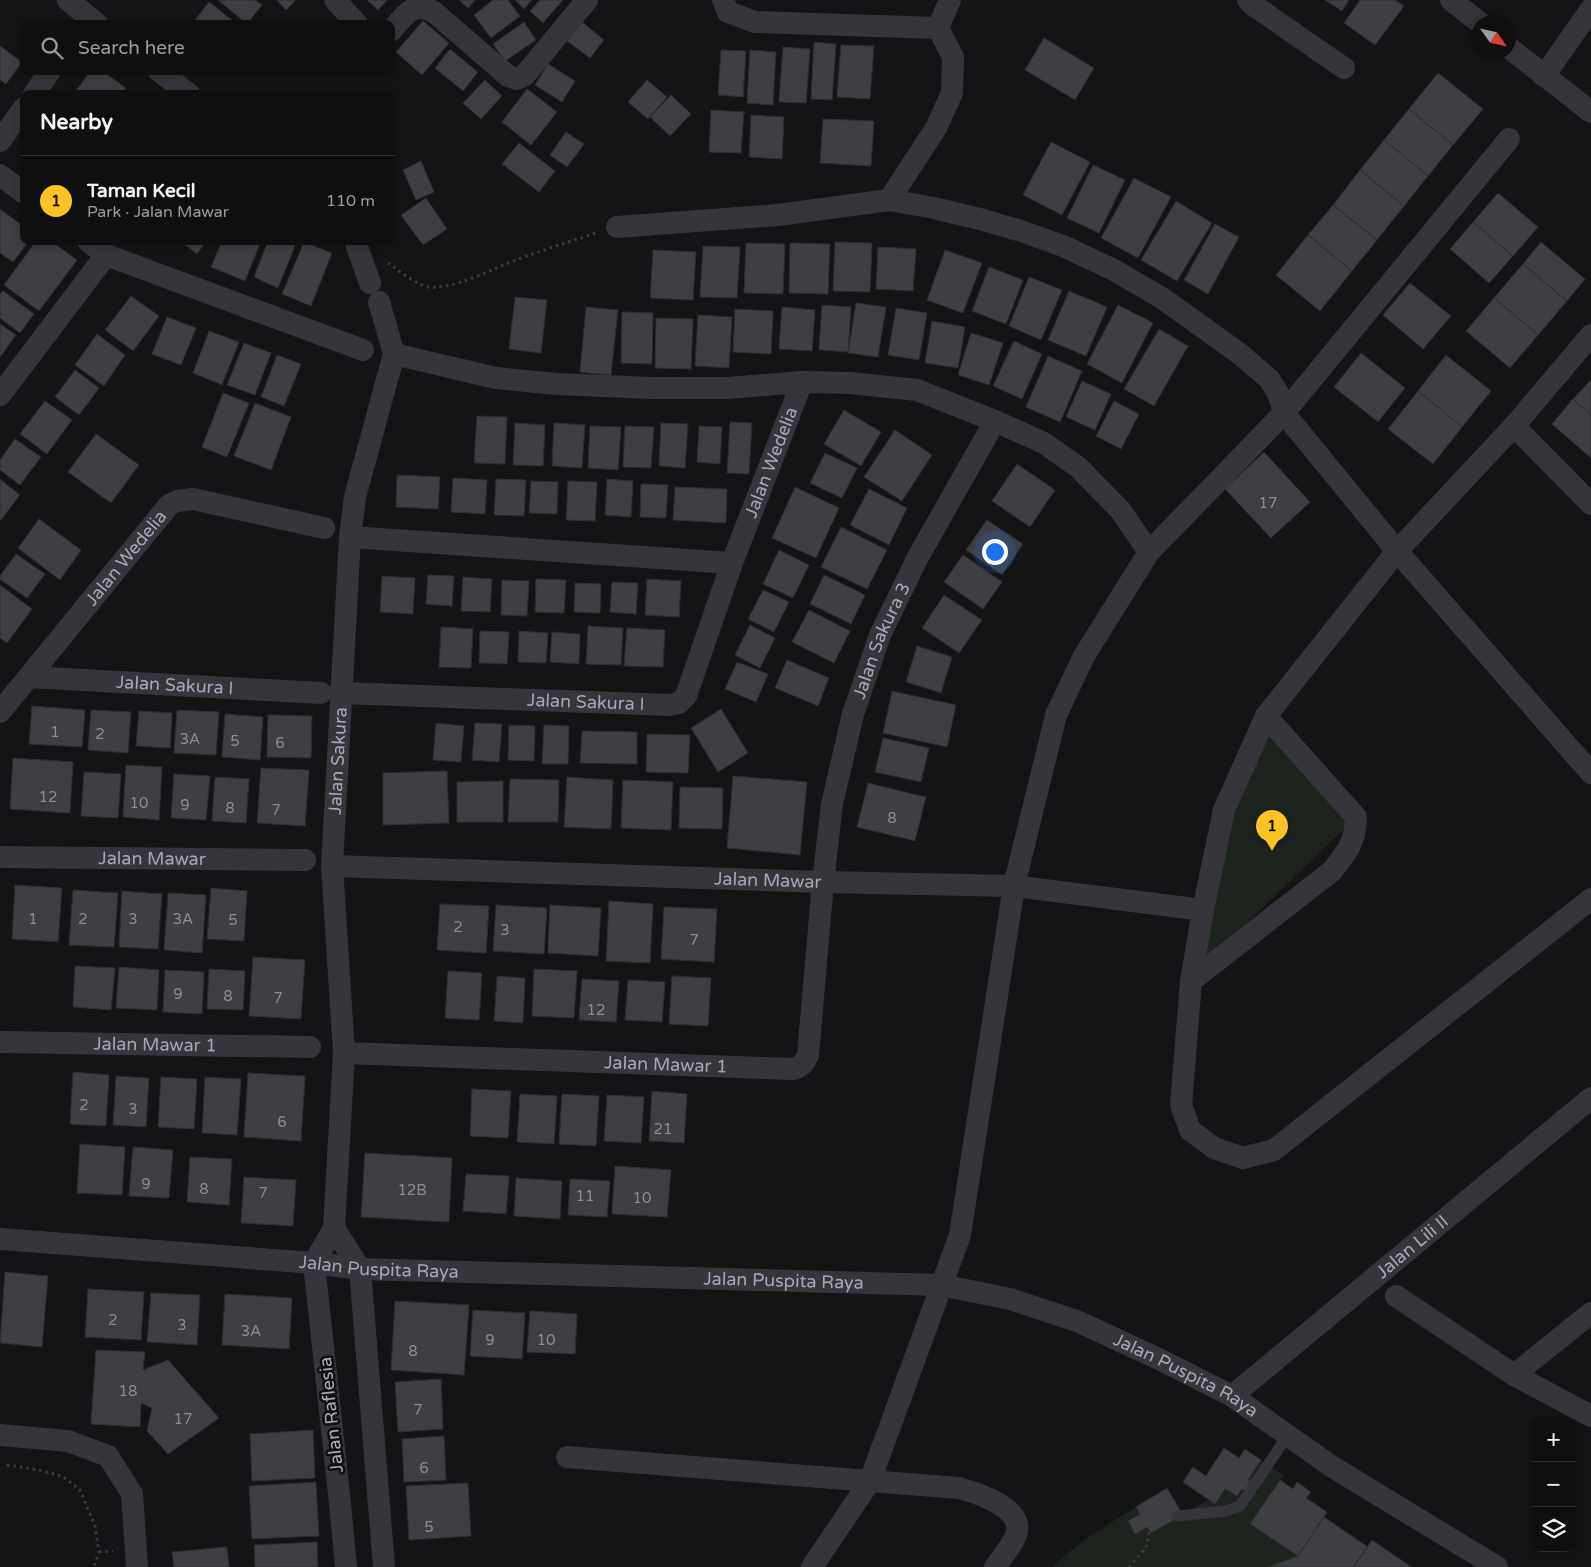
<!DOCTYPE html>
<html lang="en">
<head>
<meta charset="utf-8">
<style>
  body { margin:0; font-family:"Varela Round",sans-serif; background:#1d1d1e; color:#f1f3f6 }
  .controls { position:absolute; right:15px; bottom:15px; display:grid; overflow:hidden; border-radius:10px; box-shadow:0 2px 8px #0003 }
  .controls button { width:45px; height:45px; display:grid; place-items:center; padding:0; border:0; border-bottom:1px solid #2f2f30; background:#0f0f10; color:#f1f3f6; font:25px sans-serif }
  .compass { position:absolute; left:1471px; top:15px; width:45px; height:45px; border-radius:50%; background:#0f0f10; box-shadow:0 2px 8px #0003; rotate:124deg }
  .you { position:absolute; left:994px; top:551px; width:18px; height:18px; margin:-12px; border:4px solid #fff; border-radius:50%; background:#1a73e8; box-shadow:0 0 0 8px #1a73e833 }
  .badge { display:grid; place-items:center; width:32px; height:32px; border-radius:50%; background:#fdc224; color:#111; font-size:16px; font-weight:700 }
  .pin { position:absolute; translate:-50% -41px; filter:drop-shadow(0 1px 2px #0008) }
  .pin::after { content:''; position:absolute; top:26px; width:18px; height:15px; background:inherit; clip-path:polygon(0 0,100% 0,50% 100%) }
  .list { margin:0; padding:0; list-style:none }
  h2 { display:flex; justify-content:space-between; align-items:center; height:65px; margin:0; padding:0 20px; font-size:21px }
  h2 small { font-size:16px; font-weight:400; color:#9b9c9f }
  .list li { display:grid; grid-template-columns:32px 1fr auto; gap:15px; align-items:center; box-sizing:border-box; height:90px; padding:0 20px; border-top:1px solid #2f2f30 }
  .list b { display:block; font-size:19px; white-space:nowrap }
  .list p { margin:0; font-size:16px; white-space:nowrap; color:#9b9c9f }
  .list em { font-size:16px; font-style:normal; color:#9b9c9f }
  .icon { flex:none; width:28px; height:28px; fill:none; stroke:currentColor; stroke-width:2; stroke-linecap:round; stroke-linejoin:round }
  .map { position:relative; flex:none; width:1591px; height:1567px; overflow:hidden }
  .search { position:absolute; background:#0f0f10; box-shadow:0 2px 8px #0003; left:20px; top:20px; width:375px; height:55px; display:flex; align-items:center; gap:12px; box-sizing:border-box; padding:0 18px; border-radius:10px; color:#9b9c9f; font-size:19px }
  .panel { position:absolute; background:#0f0f10; box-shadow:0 2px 8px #0003; left:20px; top:90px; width:375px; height:155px; border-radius:10px }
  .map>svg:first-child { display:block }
</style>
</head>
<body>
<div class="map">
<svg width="1591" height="1567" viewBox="0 0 1591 1567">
  <rect width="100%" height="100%" fill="#141416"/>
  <!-- green -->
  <path fill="#1c241d" d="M1269,733L1351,822L1206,963L1215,880L1237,803Z
    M1261,1460L1283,1475L1250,1524L1298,1556L1268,1567H1053C1077,1542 1107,1525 1136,1507L1140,1514L1128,1521L1147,1527L1151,1533L1176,1519L1225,1489L1236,1496L1242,1489L1258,1486L1248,1480Z"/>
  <!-- building -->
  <path fill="#3e3e43" stroke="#2e2e32" d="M218,0H255L262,5L247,24Z
    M277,0H296L286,10Z
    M367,0H387L378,10Z
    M459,0H475L468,8Z
    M493,0H508L520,16L491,38L474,15Z
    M515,0H532L524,9Z
    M540,0H563L543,23L530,11Z
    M1325,0H1349L1342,11Z
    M1360,0H1395L1404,6L1375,45L1344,23Z
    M209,2L237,24H192Z
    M423,21L449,43L422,75L396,52Z
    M524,22L536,40L505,61L493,44Z
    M582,22L604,40L590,58L567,41Z
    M1044,38L1094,68L1075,100L1025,70Z
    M814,42L836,44L832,100L811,99Z
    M841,45L874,46L870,99L837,97Z
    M0,46L22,62L6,84L0,80Z
    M783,47L810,49L806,103L779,102Z
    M450,49L478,72L463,91L435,68Z
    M721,50L746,51L743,97L718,95Z
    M750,50L776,52L773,105L747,103Z
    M548,64L575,81L562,102L535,85Z
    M90,71H102L126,88L122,94H74Z
    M1438,73L1483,109L1453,145L1409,109Z
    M485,80L502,96L481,119L463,103Z
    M647,80L667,97L648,119L628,102Z
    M527,89L557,112L531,145L502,122Z
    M671,95L691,114L670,136L650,117Z
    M1409,109L1453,145L1428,176L1384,140Z
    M711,110L744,112L741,153L709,152Z
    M751,115L784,117L782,159L749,157Z
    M823,119L874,121L871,166L820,163Z
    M566,132L584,144L567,167L550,155Z
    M1384,140L1428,176L1404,206L1360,170Z
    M1051,142L1090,162L1062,215L1023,195Z
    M519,143L555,171L539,192L502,164Z
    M421,161L434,192L416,200L403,170Z
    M1093,165L1125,180L1099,233L1067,218Z
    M1360,170L1404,206L1377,240L1333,205Z
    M1134,178L1171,197L1138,258L1101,238Z
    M1498,193L1538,227L1513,256L1473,222Z
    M426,198L447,229L423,245L401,215Z
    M1176,201L1212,223L1177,281L1141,260Z
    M1333,205L1377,240L1352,271L1308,235Z
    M0,209L24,227V241H29L13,262L0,253Z
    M1473,222L1513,256L1489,283L1450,249Z
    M1215,224L1239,237L1208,294L1184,280Z
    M1308,235L1352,271L1320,311L1276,275Z
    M36,241H51L77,260L39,311L4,285Z
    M180,241H206L197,254Z
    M222,241H261L245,281L211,267Z
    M268,241H297L278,288L254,277Z
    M304,242L332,253L311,306L282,294Z
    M835,242L872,243L870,292L833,291Z
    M1541,242L1585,279L1567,301L1523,264Z
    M746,243L785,244L783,294L744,293Z
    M790,243L830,244L828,294L789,293Z
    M703,246L740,247L737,298L700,297Z
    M878,247L916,249L913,291L876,289Z
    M653,250L696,252L693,300L650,298Z
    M945,250L982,263L963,313L927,300Z
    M1523,264L1567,301L1538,335L1494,298Z
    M989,267L1023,280L1006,324L972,311Z
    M1029,277L1062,290L1041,340L1009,326Z
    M1410,283L1451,316L1423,349L1383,315Z
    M3,291L34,314L20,333L0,318V294Z
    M1069,291L1107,307L1086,356L1048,340Z
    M131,296L159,316L133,351L105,330Z
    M515,297L547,300L541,353L509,349Z
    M1494,298L1538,335L1510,368L1466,331Z
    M856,303L886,307L878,357L848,353Z
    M822,305L851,307L848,352L819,350Z
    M1118,305L1153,323L1122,383L1087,364Z
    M586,307L618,310L611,375L580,372Z
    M782,307L815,310L812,351L779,349Z
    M896,308L927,313L919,360L888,355Z
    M735,309L773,311L771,354L733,352Z
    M622,312L653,313L652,364L621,363Z
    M698,315L732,317L729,368L695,366Z
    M167,317L196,328L181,365L152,354Z
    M656,318L693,319L691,369L655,368Z
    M932,321L965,327L958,368L925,363Z
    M0,324L16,335L0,357Z
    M1159,329L1188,346L1154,406L1124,389Z
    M209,331L239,342L222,385L193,373Z
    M971,333L1003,343L989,385L958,375Z
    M97,334L125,355L104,386L75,365Z
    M1014,341L1042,354L1022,399L993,386Z
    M244,343L271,353L255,395L227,385Z
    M1361,353L1405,388L1378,422L1334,387Z
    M277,355L301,364L284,406L261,397Z
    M1446,355L1491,391L1462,427L1418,391Z
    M1048,356L1082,371L1060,422L1026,407Z
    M75,370L99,388L79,415L55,397Z
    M1082,381L1111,394L1095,430L1066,417Z
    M1590,381L1591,382V415L1573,399Z
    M1418,391L1462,427L1433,464L1388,429Z
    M223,393L249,403L227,457L202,447Z
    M1573,399L1591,415V458L1552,424Z
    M45,401L72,420L47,454L20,434Z
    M1114,401L1139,414L1121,449L1096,436Z
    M255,403L291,417L271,470L234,456Z
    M844,410L881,432L861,466L824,444Z
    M477,416L507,417L505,464L474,463Z
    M730,422L752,423L749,474L727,473Z
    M515,423L545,425L543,466L513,465Z
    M554,423L585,425L582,468L552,466Z
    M661,423L688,424L685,468L659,466Z
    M590,426L621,427L618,470L588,468Z
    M625,426L654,427L651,468L623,467Z
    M699,426L722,427L720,464L697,462Z
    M895,430L932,455L902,501L864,477Z
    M96,434L139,465L111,503L68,472Z
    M15,439L41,457L20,485L0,470V460Z
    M1264,452L1310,502L1271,538L1225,489Z
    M825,453L857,468L842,498L810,483Z
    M1017,464L1055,490L1030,527L992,501Z
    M397,475L440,477L438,509L396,507Z
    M453,478L487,480L485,514L451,512Z
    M0,479L20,495L0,521Z
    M496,479L526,480L524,516L494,515Z
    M607,479L633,481L631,517L605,515Z
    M531,481L558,482L557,514L529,513Z
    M568,481L597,482L595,521L566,520Z
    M641,484L668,485L666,518L640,517Z
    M675,487L727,489L726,523L673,520Z
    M795,487L839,508L816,558L772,538Z
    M869,489L907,508L889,545L850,525Z
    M39,519L81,550L60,580L18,548Z
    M987,520L1023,544L1002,575L966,550Z
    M841,527L887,550L867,589L821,567Z
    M779,550L809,565L793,598L763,584Z
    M16,554L45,574L27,598L0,579V576Z
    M963,555L1002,582L983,609L944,582Z
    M428,575L454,576L452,606L426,604Z
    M824,575L865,595L851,624L810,604Z
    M382,576L415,578L413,614L380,612Z
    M463,577L492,579L490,612L461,611Z
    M536,579L566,580L564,613L535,612Z
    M647,579L681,581L679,617L645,615Z
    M502,580L529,581L527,616L501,615Z
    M612,582L638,583L636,614L610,612Z
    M575,583L601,584L600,613L574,612Z
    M0,585L32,609L7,643L0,638Z
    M763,590L789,602L774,632L748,619Z
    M944,595L982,620L959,653L922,628Z
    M809,610L850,631L834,663L792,642Z
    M750,625L775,638L760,668L735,655Z
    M588,626L623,628L621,665L586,664Z
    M441,627L473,629L471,668L439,667Z
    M627,628L665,630L663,667L624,666Z
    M480,631L509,632L507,664L479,663Z
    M519,631L548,633L546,663L518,662Z
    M552,632L580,634L579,664L550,662Z
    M917,646L952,657L941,693L906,682Z
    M787,660L829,678L818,706L775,688Z
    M737,662L768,674L756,702L725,689Z
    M892,691L956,705L947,747L883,733Z
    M32,706L85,710L82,747L29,744Z
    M721,709L748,753L718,772L691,728Z
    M91,710L131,712L128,753L88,750Z
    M177,710L219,712L216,755L174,753Z
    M139,711L172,713L170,748L136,746Z
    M225,714L263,717L260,760L222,757Z
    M268,715L312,716L311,758L267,757Z
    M436,723L464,726L461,762L433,760Z
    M475,723L502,724L499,762L472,760Z
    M509,725L535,726L534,761L508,760Z
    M544,725L569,726L568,764H542Z
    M582,731L637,732V764L580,763Z
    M647,734L690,735L688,773L646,772Z
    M883,738L929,748L921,782L875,772Z
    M13,758L73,762L70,813L10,809Z
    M126,765L162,767L159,820L123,817Z
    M261,768L309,770L305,826L257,823Z
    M447,771L449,823L383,825V773Z
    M84,772L121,774L118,818L81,816Z
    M174,774L210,776L206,820L171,818Z
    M733,776L807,782L800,855L727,848Z
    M215,777L249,779L246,823L212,821Z
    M567,777L613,780L611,829L564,827Z
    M510,779L559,780L558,822H508Z
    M623,780L673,782L671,830L621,828Z
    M503,781V822H457V782Z
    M868,783L926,797L915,841L857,827Z
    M680,787L723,788L722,829L679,828Z
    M15,885L62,888L58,942L12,939Z
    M211,888L247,891L244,941L207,939Z
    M73,890L118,893L114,947L69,945Z
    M122,891L162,894L158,949L119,947Z
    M168,893L206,895L202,953L164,950Z
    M609,901L653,904L650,963L606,961Z
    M440,904L489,906L486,953L437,950Z
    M496,905L547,908L544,954L493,951Z
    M550,905L601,908L598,956L548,953Z
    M664,907L717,909L714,962L661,959Z
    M253,957L305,960L301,1019L249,1016Z
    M75,966L115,968L111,1010L73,1007Z
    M119,967L159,970L157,1010L116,1008Z
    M209,969L245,971L243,1010L207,1009Z
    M534,969L577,971L574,1018L532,1016Z
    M165,970L204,972L202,1014L163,1012Z
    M448,971L482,973L479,1020L445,1018Z
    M497,976L525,978L523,1023L494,1021Z
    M672,976L711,978L708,1026L669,1024Z
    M582,979L619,981L616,1022L579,1020Z
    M628,980L665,982L662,1022L625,1020Z
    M73,1072L109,1075L106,1126L70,1124Z
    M248,1073L305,1076L301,1141L244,1137Z
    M116,1076L149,1078L146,1127L113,1125Z
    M161,1077L197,1079L194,1129L158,1127Z
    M205,1077L241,1079L237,1135L202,1133Z
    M472,1089L511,1091L508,1138L470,1136Z
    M652,1091L687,1094L684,1143L649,1141Z
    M520,1094L557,1096L554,1144L517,1142Z
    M562,1094L599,1096L596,1146L559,1144Z
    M607,1095L644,1097L641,1143L604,1141Z
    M80,1144L125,1147L122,1195L77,1193Z
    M133,1147L173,1150L169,1198L129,1196Z
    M365,1153L452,1158L449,1222L361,1217Z
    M190,1157L232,1159L229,1205L187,1202Z
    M615,1166L671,1170L667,1217L612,1214Z
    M466,1174L509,1176L506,1214L463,1211Z
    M244,1177L296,1180L293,1226L241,1223Z
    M516,1178L562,1181L560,1219L514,1216Z
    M570,1179L610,1181L607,1217L568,1215Z
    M5,1272L48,1276L42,1347L0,1343Z
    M88,1289L144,1292L141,1340L85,1337Z
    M151,1293L200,1295L197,1345L147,1342Z
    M225,1294L292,1298L289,1349L222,1345Z
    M395,1301L469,1305L464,1375L391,1370Z
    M473,1310L525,1313L522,1359L470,1356Z
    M530,1311L577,1314L575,1354L527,1352Z
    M96,1350L145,1352L143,1370L168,1360L219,1418L168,1454L147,1431L152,1408L141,1403L140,1427L91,1424Z
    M441,1379L443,1429L398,1432L395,1382Z
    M313,1430L315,1478L252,1481L250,1434Z
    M444,1436L446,1480L404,1482L402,1439Z
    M1224,1448L1239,1458L1245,1449L1261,1460L1248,1480L1258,1486L1252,1495L1242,1489L1237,1496L1225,1489L1215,1504L1183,1482L1193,1467L1206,1476Z
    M1280,1480L1293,1489L1297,1482L1311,1492L1306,1498L1327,1512L1298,1556L1250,1524Z
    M316,1482L319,1536L252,1539L249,1486Z
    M468,1483L471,1536L409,1540L406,1486Z
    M1167,1488L1183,1515L1151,1533L1147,1527L1135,1534L1128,1521L1140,1514L1136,1507Z
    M1324,1517L1368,1547L1353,1567H1268L1298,1556Z
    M1372,1540L1404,1562L1412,1567H1353Z
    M317,1542L318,1567H255L254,1545Z
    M227,1547L229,1567H174L172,1552Z"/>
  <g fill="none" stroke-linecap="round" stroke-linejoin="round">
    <!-- path -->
    <path stroke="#3b3c42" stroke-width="3" stroke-dasharray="2.5 4" stroke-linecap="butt" d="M388,263C396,269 419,286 428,287C453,290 492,269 516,260C542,250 569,242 596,233
      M7,1465L39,1470L62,1476L80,1490L95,1526L99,1552L94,1567
      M99,1552L113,1551
      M1129,1567L1146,1548L1149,1532L1161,1525"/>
    <!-- lane -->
    <path stroke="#35353b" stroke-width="11" d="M1177,1516L1226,1511L1240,1506L1288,1435"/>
    <!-- street -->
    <g stroke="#35353b" stroke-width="22">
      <path d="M68,0L97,24"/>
      <path d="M335,0L357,24"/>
      <path d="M723,0L728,12L755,22L938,28L950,0"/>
      <path d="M1248,0L1253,5L1344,68"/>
      <path d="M1451,0L1479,22"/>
      <path d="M391,31C404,17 412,0 434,12L508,76L517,79L524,76L587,0"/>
      <path d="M1508,47L1591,112"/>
      <path d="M159,71L189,94"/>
      <path d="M1544,76L1591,9"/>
      <path d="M34,94L50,71"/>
      <path d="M0,141L24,108"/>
      <path d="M0,175L24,193"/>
      <path d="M889,200L936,128L952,93L953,57L938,28"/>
      <path d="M617,227L778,215L889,200L934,208L980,219L1021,231L1063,246L1114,270L1162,298L1240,354L1269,379L1278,393L1284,413L1397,551L1591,773"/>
      <path d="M88,241L106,255"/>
      <path d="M355,241L370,283"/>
      <path d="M1591,335L1514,426L1397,551L1266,716L1224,810L1203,910L1191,981L1181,1105L1190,1130L1214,1148L1243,1158L1274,1150L1591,899"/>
      <path d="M394,354L496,378L557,384L652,388H727L802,382"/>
      <path d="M0,395L106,255L363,350"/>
      <path d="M1514,426L1591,504"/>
      <path id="s1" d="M350,537L732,563L802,382L850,383L917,390L995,421L1044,443L1078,467L1121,511L1149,552"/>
      <path id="s2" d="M29,677L321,693"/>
      <path id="s3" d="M342,693L669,705L679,703L686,696L732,563"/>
      <path id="s4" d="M0,712L169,505L177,501L193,499L324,528"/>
      <path id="s5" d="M0,857L305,860"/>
      <path id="s6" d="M332,866L823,882L1014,886L1203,910"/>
      <path d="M1191,981L1332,871C1348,851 1355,843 1356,817L1266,716"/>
      <path id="s7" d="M0,1042L310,1047"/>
      <path id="s8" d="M344,1053L793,1069C802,1067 804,1063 808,1055L823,882L832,804L853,714L880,635L918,557L995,421"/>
      <path d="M334,1228L360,1269L384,1567"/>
      <path id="s9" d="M0,1239L314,1263L360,1269L941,1285L1010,1299L1077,1321L1161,1360L1232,1396L1331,1466L1497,1567"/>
      <path d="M1396,1296L1514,1375L1591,1416"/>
      <path d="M1514,1375L1591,1313"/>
      <path id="s10" d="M1232,1396L1591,1098"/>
      <path d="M0,1435L68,1441L108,1456L132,1494L137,1567"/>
      <path d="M567,1457L959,1488C977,1493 1026,1508 1016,1535C1012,1546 1002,1557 995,1567"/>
      <path id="s11" d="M346,1567L340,1504L314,1263L334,1228L344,1053L332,866L350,537L355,497L394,354L379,302"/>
      <path d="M812,1567L870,1481L960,1235L1014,886L1056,715L1084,656L1149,552L1284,413L1509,139"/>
    </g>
  </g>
  <g text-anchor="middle" stroke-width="5" stroke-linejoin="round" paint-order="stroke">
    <!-- number labels -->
    <g font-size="15" fill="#8b8e9a">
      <text x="1268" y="508">17</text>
      <text x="55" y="737">1</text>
      <text x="100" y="739">2</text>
      <text x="190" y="744">3A</text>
      <text x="235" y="746">5</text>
      <text x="280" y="748">6</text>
      <text x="48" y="802">12</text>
      <text x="139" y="808">10</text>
      <text x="185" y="810">9</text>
      <text x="230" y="813">8</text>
      <text x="276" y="815">7</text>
      <text x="892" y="823">8</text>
      <text x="33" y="924">1</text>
      <text x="83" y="924">2</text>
      <text x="133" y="924">3</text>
      <text x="183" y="924">3A</text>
      <text x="233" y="925">5</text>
      <text x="458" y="932">2</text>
      <text x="505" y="935">3</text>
      <text x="694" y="945">7</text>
      <text x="178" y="999">9</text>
      <text x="228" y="1001">8</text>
      <text x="278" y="1003">7</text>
      <text x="596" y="1015">12</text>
      <text x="84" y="1110">2</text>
      <text x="133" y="1114">3</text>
      <text x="282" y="1127">6</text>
      <text x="663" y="1134">21</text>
      <text x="146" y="1189">9</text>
      <text x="204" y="1194">8</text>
      <text x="412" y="1195">12B</text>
      <text x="263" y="1198">7</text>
      <text x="585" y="1201">11</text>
      <text x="642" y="1203">10</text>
      <text x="113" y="1325">2</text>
      <text x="182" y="1330">3</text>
      <text x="251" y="1336">3A</text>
      <text x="490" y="1345">9</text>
      <text x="546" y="1345">10</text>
      <text x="413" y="1356">8</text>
      <text x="128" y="1396">18</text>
      <text x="418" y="1415">7</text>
      <text x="183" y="1424">17</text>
      <text x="424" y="1473">6</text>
      <text x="429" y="1532">5</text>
    </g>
    <!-- street labels -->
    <g font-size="18" fill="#a5a9b7" stroke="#0f0f11">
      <text dy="6" stroke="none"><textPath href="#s1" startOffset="491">Jalan Wedelia</textPath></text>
      <text dy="6" stroke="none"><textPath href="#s4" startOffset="199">Jalan Wedelia</textPath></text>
      <text dy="6" stroke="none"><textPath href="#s8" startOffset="894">Jalan Sakura 3</textPath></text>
      <text dy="6" stroke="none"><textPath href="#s2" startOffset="146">Jalan Sakura I</textPath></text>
      <text dy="6" stroke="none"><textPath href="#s3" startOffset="244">Jalan Sakura I</textPath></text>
      <text dy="6" stroke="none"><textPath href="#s11" startOffset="814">Jalan Sakura</textPath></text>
      <text dy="6" stroke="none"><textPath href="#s5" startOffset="152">Jalan Mawar</textPath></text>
      <text dy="6" stroke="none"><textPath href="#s6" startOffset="436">Jalan Mawar</textPath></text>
      <text dy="6" stroke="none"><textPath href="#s7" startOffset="155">Jalan Mawar 1</textPath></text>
      <text dy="6" stroke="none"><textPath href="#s8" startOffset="322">Jalan Mawar 1</textPath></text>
      <text dy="6" stroke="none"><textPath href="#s10" startOffset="234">Jalan Lili II</textPath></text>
      <text dy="6" stroke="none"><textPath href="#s9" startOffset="380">Jalan Puspita Raya</textPath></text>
      <text dy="6" stroke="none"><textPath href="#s9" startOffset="785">Jalan Puspita Raya</textPath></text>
      <text dy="6" stroke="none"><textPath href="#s9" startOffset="1205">Jalan Puspita Raya</textPath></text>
      <text transform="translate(331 1415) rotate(-96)" y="6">Jalan Raflesia</text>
    </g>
  </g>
</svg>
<div class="controls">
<button>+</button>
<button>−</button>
<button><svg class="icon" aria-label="layers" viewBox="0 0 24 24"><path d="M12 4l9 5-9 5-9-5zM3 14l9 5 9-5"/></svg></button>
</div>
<svg class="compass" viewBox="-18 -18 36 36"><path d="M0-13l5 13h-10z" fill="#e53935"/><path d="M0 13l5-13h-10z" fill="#9b9c9f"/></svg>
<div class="you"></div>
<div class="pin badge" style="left:1272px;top:851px">1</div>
<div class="search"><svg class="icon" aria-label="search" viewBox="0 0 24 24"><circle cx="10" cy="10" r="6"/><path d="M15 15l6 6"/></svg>Search here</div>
<section class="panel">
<h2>Nearby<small></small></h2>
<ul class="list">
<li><span class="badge">1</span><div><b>Taman Kecil</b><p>Park · Jalan Mawar</p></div><em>110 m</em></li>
</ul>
</section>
</div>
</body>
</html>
